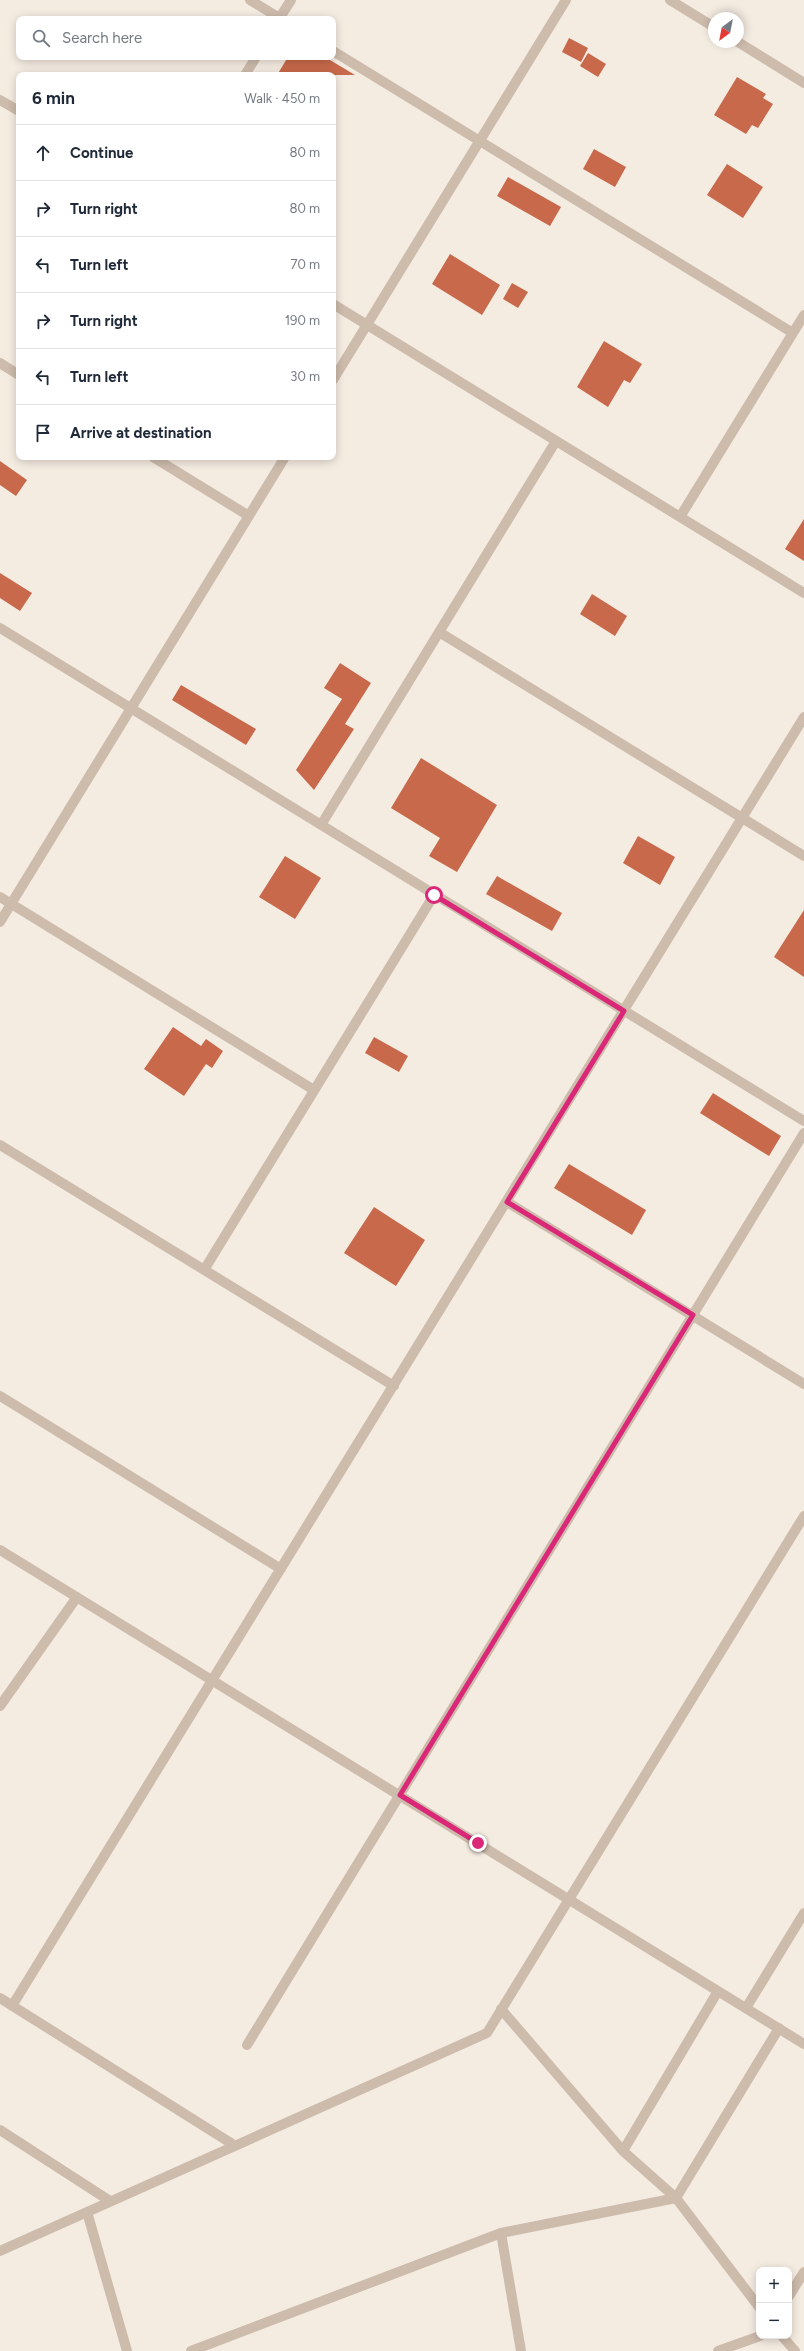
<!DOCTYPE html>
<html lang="en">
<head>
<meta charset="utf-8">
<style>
  body { margin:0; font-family:Figtree,sans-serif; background:#f6f6f7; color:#1f2937 }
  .controls { position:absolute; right:12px; bottom:12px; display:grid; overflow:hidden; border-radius:8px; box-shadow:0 2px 10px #0003 }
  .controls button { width:36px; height:36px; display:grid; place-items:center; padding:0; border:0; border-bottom:1px solid #e0e1e3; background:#fff; color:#1f2937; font:20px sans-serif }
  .compass { position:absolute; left:708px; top:12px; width:36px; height:36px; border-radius:50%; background:#fff; box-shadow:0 2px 10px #0003; rotate:212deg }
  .stop { position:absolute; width:12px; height:12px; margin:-9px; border:3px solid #db2777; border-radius:50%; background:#fff }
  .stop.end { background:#db2777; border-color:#fff; box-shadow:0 1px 4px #0008 }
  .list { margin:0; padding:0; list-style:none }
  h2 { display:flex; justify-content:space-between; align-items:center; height:52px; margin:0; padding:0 16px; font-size:17px }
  h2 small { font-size:13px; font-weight:400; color:#747a83 }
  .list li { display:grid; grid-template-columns:26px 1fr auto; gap:12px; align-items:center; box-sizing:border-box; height:56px; padding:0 16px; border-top:1px solid #e0e1e3 }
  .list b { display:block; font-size:15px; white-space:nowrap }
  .list em { font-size:13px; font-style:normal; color:#747a83 }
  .icon { flex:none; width:22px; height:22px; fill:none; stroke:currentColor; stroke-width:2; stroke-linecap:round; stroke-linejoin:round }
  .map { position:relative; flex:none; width:804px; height:2351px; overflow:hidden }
  .search { position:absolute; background:#fff; box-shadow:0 2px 10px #0003; left:16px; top:16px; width:320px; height:44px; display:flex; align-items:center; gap:10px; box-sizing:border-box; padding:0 14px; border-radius:8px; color:#747a83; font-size:15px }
  .panel { position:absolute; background:#fff; box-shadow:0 2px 10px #0003; left:16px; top:72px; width:320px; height:388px; border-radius:8px }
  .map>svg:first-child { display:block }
</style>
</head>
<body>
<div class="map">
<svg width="804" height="2351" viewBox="0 0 804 2351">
  <rect width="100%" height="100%" fill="#f4ebe1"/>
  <!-- building -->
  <path fill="#c8694b" d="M569,38L588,48L581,62L562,52Z
    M588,53L606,64L598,77L580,66Z
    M288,57H325L355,75H277Z
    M737,77L766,94L763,98L773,104L758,128L752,125L746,134L714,115Z
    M594,149L626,167L615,187L583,169Z
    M727,164L763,187L743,218L707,195Z
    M508,177L561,207L550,226L497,196Z
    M450,254L500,285L482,315L432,284Z
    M512,283L528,292L518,308L503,299Z
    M604,341L642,364L630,383L624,380L608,407L577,387Z
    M0,461L27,480L16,496L0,485Z
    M804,519V561L785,549Z
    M0,573L32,593L20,611L0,598Z
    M592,594L627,616L615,636L580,614Z
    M340,663L371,683L345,724L354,729L314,790L296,770L342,699L324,688Z
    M181,685L256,729L246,745L172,700Z
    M421,758L497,805L457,872L429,856L440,838L391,808Z
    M638,836L675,857L660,885L623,863Z
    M285,856L321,878L295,919L259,897Z
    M497,876L562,913L552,931L486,894Z
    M804,910V977L774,957Z
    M173,1027L201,1046L206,1039L223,1051L212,1068L206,1064L184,1096L144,1069Z
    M374,1037L408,1056L399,1072L365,1053Z
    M713,1093L781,1136L769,1156L700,1113Z
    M569,1164L646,1210L632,1235L554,1188Z
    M374,1207L425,1240L396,1286L344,1253Z"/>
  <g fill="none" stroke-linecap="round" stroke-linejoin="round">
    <!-- minor -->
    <path stroke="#cdbbac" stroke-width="10" d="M250,0L281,19
      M670,0L714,27
      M279,19L291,0
      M738,42L804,83
      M333,51L793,333
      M245,75L256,57
      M0,100L19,111
      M333,304L804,593
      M0,363L19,375
      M333,380L566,0
      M153,457L249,516
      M680,517L804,315
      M0,628L804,1121
      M439,632L804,856
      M321,825L556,441
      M0,897L314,1090
      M0,922L285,457
      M0,1145L394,1386
      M507,1202L804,1384
      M204,1270L434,895
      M0,1396L281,1569
      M0,1550L804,2044
      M0,1706L77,1597
      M0,1998L234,2145
      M12,2006L804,717
      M746,2008L804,1913
      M501,2009L623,2151L676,2198L759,2307
      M247,2045L804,1133
      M0,2130L110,2201
      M623,2151L718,1991
      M87,2212L127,2351
      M501,2233L521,2351
      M0,2251L487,2033L804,1516
      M789,2296L804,2272
      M782,2336L795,2351
      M191,2351L501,2233L676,2198L779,2028
      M718,2351L760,2336"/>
  </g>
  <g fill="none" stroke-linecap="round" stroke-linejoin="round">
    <!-- route -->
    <path stroke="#db2777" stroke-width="5" d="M434,895L624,1011L507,1202L693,1315L400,1795L478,1843"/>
  </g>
</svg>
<div class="controls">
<button>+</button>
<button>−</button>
</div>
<svg class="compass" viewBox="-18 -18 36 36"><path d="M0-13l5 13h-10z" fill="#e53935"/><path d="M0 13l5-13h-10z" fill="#747a83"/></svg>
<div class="stop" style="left:434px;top:895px"></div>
<div class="stop end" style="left:478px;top:1843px"></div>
<div class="search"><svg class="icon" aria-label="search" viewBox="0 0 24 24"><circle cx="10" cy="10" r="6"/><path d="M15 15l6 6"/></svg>Search here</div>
<section class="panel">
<h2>6 min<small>Walk · 450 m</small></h2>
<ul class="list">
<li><svg class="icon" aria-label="ahead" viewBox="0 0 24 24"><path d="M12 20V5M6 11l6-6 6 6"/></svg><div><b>Continue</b></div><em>80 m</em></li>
<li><svg class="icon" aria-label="right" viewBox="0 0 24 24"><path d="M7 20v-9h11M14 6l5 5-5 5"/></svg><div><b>Turn right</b></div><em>80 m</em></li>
<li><svg class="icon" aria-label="left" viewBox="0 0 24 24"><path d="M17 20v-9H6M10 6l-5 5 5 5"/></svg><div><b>Turn left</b></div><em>70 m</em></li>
<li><svg class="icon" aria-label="right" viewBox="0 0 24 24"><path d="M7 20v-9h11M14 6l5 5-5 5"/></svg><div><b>Turn right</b></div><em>190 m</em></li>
<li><svg class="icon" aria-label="left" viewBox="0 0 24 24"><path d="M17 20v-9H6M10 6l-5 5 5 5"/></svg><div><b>Turn left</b></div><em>30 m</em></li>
<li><svg class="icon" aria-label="arrive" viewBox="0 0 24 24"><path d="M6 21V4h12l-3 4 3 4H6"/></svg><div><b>Arrive at destination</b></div></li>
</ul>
</section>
</div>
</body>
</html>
